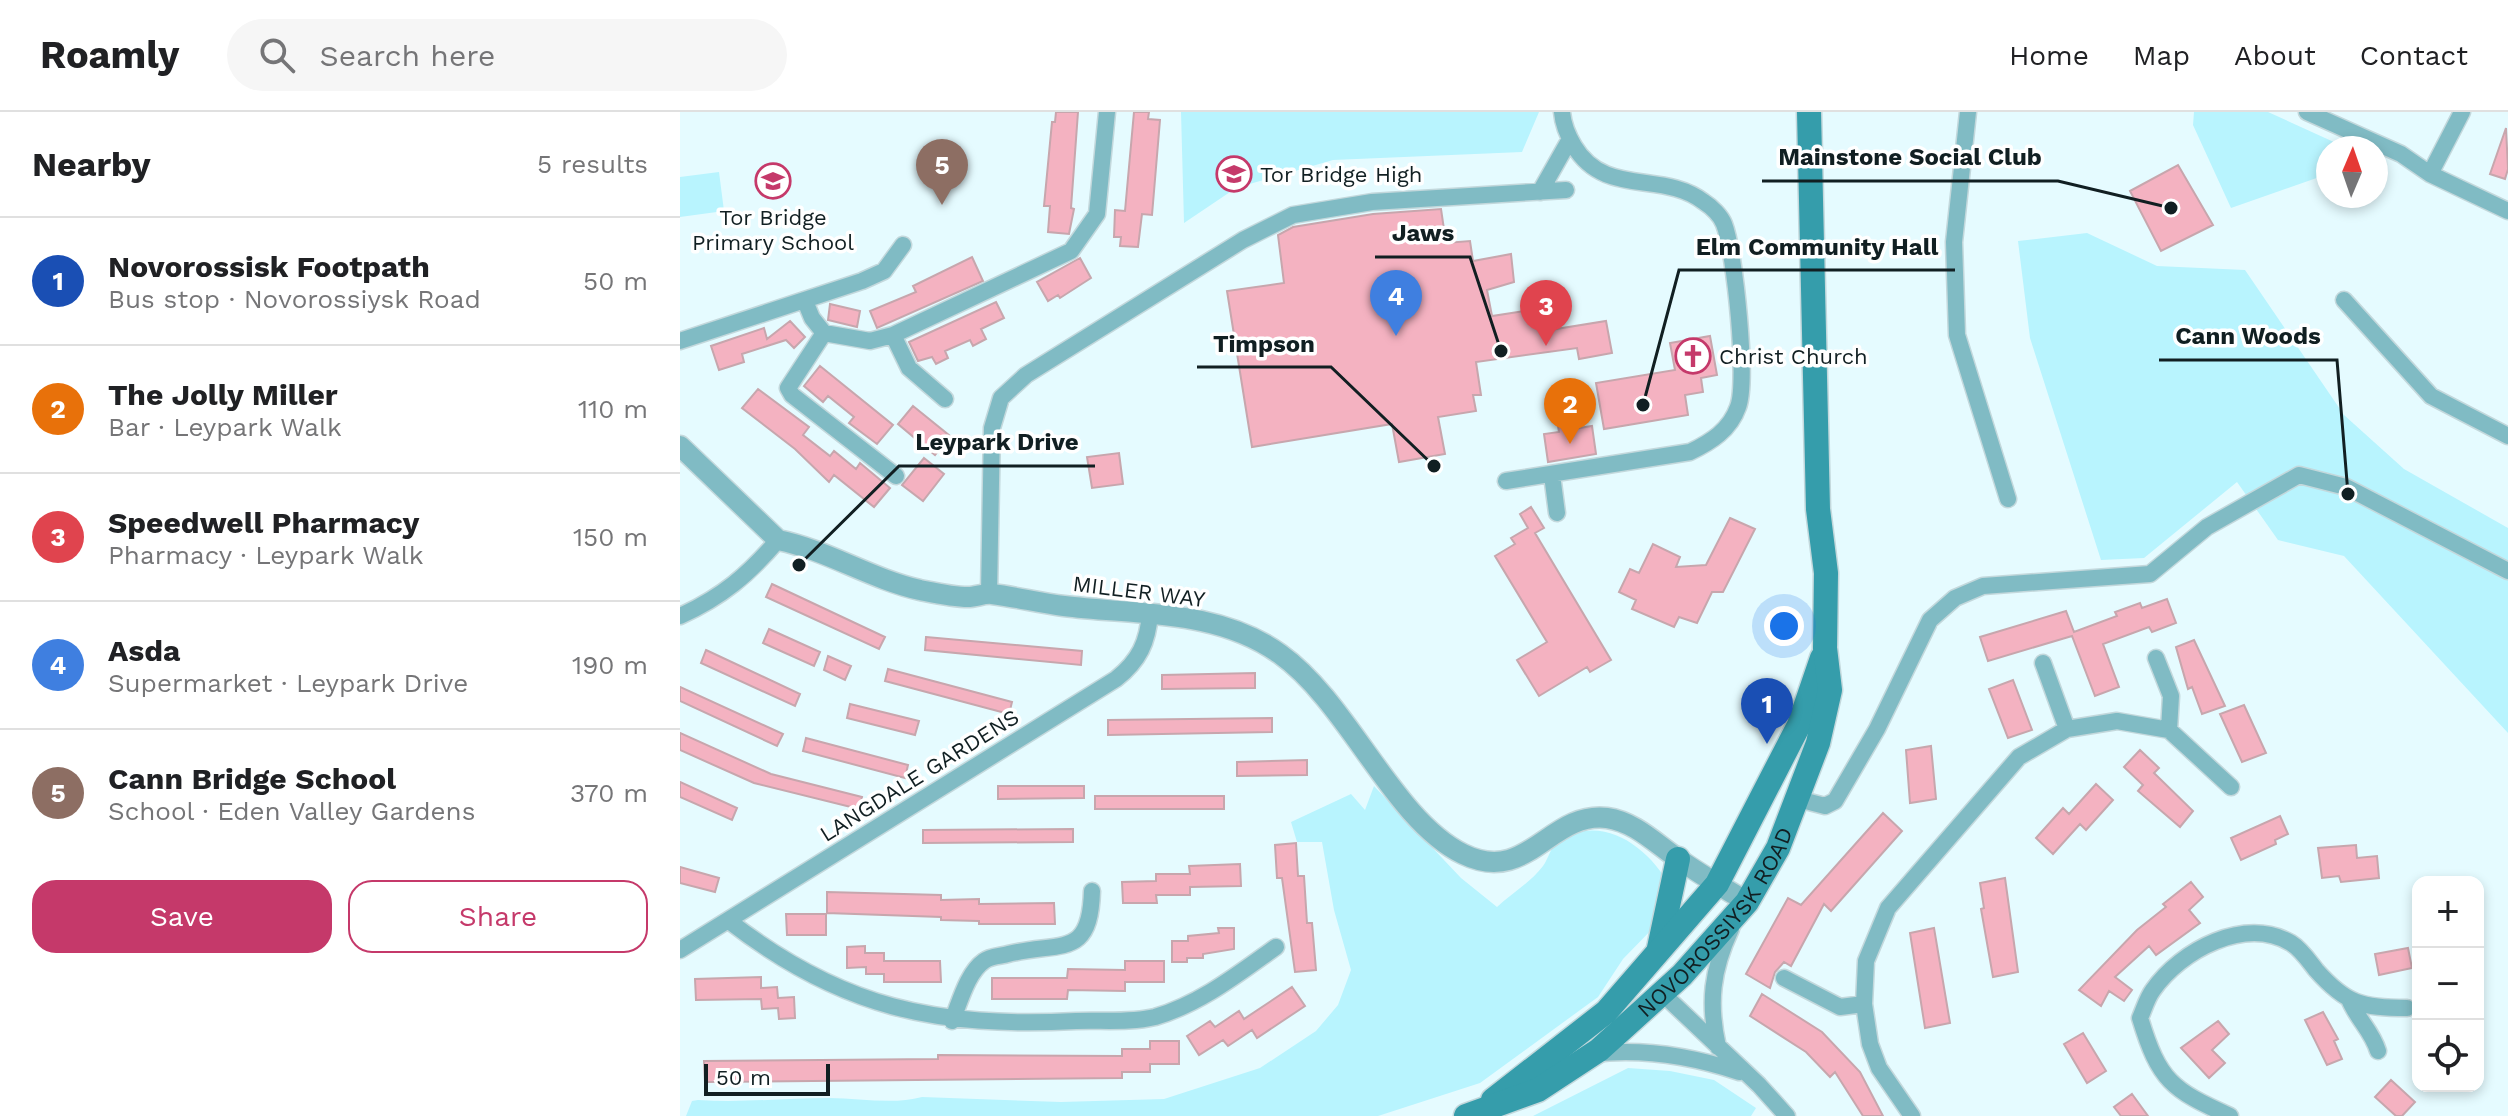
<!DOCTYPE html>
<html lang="en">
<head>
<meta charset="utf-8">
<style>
  body { margin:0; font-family:"Work Sans",sans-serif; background:#f6f6f6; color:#202124 }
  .controls { position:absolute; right:24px; bottom:24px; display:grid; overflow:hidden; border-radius:16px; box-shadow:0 4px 12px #0003 }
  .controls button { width:72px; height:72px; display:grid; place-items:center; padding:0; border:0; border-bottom:2px solid #e0e0e0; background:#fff; color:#202124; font:40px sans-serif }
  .compass { position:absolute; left:1636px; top:24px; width:72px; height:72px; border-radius:50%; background:#fff; box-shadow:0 4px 12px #0003; rotate:2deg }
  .scale { position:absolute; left:24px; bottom:20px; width:126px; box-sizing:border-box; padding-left:8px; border:4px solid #111f22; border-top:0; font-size:22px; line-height:28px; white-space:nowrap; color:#111f22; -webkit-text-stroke:6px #fff; paint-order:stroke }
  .you { position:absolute; left:1104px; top:514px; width:28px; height:28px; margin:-20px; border:6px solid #fff; border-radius:50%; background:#1a73e8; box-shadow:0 0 0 12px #1a73e833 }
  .badge { display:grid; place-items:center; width:52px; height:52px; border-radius:50%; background:#c5396a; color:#fff; font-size:26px; font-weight:700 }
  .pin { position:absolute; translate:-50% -66px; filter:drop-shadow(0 2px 4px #0008) }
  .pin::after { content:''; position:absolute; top:42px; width:28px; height:24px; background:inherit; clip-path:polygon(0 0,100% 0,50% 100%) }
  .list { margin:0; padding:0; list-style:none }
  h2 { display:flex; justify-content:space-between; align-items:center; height:104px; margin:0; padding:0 32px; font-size:34px }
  h2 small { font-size:26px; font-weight:400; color:#757577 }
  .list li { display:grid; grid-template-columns:52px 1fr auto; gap:24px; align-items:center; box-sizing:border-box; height:128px; padding:0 32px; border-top:2px solid #e0e0e0 }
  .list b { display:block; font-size:30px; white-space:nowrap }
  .list p { margin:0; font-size:26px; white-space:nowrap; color:#757577 }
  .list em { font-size:26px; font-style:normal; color:#757577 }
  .actions { display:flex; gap:16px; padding:24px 32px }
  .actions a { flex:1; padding:18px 0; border:2px solid #c5396a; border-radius:24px; text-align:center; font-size:28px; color:#c5396a }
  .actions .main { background:#c5396a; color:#fff }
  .icon { flex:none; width:44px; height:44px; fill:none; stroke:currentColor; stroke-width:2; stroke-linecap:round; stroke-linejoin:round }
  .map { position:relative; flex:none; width:1828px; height:1004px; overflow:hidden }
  header { display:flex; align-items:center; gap:48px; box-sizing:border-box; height:112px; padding:0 40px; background:#fff; border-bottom:2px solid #e0e0e0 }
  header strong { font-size:38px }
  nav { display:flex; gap:44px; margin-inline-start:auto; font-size:28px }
  .search { width:560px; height:72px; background:#f6f6f6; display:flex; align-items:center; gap:20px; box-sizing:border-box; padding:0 28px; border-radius:44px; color:#757577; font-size:30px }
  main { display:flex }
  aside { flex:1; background:#fff }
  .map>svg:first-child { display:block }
</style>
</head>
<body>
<header>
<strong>Roamly</strong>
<div class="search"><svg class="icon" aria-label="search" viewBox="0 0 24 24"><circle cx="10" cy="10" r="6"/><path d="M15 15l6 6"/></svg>Search here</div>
<nav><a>Home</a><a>Map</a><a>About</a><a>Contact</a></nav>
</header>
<main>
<aside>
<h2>Nearby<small>5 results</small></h2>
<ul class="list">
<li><span class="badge" style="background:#1a4fb4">1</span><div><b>Novorossisk Footpath</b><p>Bus stop · Novorossiysk Road</p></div><em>50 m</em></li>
<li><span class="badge" style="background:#e8710a">2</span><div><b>The Jolly Miller</b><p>Bar · Leypark Walk</p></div><em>110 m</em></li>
<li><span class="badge" style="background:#e0444e">3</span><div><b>Speedwell Pharmacy</b><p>Pharmacy · Leypark Walk</p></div><em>150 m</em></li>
<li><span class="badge" style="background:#3f7fe0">4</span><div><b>Asda</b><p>Supermarket · Leypark Drive</p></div><em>190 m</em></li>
<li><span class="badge" style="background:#8d6e63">5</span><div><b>Cann Bridge School</b><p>School · Eden Valley Gardens</p></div><em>370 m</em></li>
</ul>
<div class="actions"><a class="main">Save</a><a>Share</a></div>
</aside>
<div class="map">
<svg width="1828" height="1004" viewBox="0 0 1828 1004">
  <rect width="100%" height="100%" fill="#e5fbff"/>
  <!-- green -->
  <path fill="#b8f4fe" d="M501,0H859L842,40L653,48L556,76L504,111Z
    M1514,0H1588L1667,36H1648V62L1551,96L1513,13Z
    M39,60L44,99L0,105V65Z
    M1407,121L1477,154L1565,158L1664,303L1724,357L1828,416V621L1664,444L1598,428L1557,370L1464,446L1421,448L1350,226L1338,129Z
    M694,674L781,766L817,795C831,782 851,770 863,754C869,746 870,735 879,729C923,700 969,736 990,774L979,810L943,847L918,885L800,971L698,1004H6L12,989L18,988C62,991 105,986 149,986C180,986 213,993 242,985L381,990L484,987L580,956L636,919L658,893L671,858L654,798L642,730H617L611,710L671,682L685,698Z
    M948,956L990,959L1034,968L1076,996L1071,1004H853Z"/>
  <!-- building -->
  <path fill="#f4b2c1" stroke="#c7a6ad" stroke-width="2" d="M376,0H398L391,96L394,97L389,122L368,120L370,94H364L372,10H375Z
    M454,0H469L468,7L480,8L472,103L462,102L458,135L440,134L441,125H434L435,98L445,99Z
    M1826,16L1828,57L1825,67L1810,62Z
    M1498,53L1533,113L1481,139L1450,79Z
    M761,97L766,131L790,129L793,149L831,142L834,170L807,178L812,204L857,197L858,204L874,202L876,217L926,209L932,241L899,247L897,236L796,250L801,283H793L796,299L758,305L765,342L719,350L712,312L572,335L547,179L604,171L598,123L613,115L693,102Z
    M292,145L303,169L197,216L190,199L236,180L233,174Z
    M400,146L411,166L380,186L378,183L368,189L357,170Z
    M316,190L324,206L301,217L306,227L293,234L290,228L265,239L268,246L256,252L252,245L238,249L229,230Z
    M150,192L180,199L177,215L148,208Z
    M110,209L125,225L114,236L106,228L62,242L64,250L39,258L31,234L84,216L87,227Z
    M1030,224L1037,263L1021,266L1023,280L1005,283L1008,303L924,317L916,271L995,258L990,231Z
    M140,254L213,313L197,332L169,311L174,305L148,284L143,290L124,274Z
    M78,277L129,315L123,323L150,344L154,339L176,357L180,351L210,376L194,395L154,363L149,370L115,337L62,296Z
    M233,294L270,324L255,343L218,312Z
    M892,312L893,317L912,314L916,342L868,350L864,322L879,320L878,314Z
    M439,341L443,372L412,376L407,345Z
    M244,346L264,362L243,389L222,373Z
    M851,395L864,416L855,421L931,548L910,560L907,555L859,584L837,548L867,530L815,444L835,432L831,426L848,416L840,402Z
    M1050,406L1075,417L1043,480H1032L1017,511L999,505L994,515L952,497L956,488L939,480L950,457L959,461L973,432L1000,445L996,455L1026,453Z
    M92,472L205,525L199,537L86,485Z
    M1487,487L1496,511L1472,520L1469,515L1423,532L1439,575L1415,584L1392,524L1308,549L1300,525L1386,499L1394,520L1437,504L1435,500L1460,491L1462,496Z
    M89,517L140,540L134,554L83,531Z
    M246,525L402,539L401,553L245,538Z
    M1514,528L1545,594L1522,602L1512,575L1508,577L1496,535Z
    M26,538L120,582L115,594L21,551Z
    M148,544L171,554L165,568L144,558Z
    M208,557L332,590L329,602L205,569Z
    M575,561V576L482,577V563Z
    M1333,568L1352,618L1328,626L1309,577Z
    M0,575L103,622L97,634L0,589Z
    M170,592L239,609L235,623L167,606Z
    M1564,593L1586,641L1562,650L1540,602Z
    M592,606V620L428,623V608Z
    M0,621L91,662L182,685L179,697L74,671L0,638Z
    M126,626L228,653L225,666L123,639Z
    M1251,634L1256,687L1230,691L1226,638Z
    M1460,638L1479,656L1474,661L1513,699L1500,715L1458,679L1463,673L1444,655Z
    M627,648V663L557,664V650Z
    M0,670L57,696L52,708L0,685Z
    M1416,672L1433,688L1406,718L1400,712L1373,742L1356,726L1383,696L1389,702Z
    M318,674H404V686L318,687Z
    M415,684H544V697H415Z
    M1203,701L1222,719L1151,799L1144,792L1111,854L1104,850L1095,860L1090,876L1066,862L1108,786L1121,793Z
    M1600,704L1608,722L1595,728L1596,732L1561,748L1551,726Z
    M393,717V730L243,731V718Z
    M616,731L618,764H624L627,811H632L636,858L615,860L602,766H597L595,733Z
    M1676,733L1677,746L1697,744L1699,766L1661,770L1659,764L1642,766L1638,736Z
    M560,752L561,774L510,775V783H476L477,791H443L442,770L476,769V762H510L509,754Z
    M0,755L39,766L35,780L0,771Z
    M1325,766L1338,860L1313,865L1301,797L1304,796L1300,771Z
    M1511,770L1523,785L1509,798L1520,811L1476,843L1469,834L1435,865L1452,878L1444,889L1429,879L1421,894L1399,878L1457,818L1486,795L1483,792Z
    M147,780L261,783V788L299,787V792L374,791L375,812H299V809L261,808V805L147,801Z
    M106,802H146V823H107Z
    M538,816H554V837L523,842V846H507V850H492V829H508V824L539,821Z
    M1254,816L1270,911L1245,916L1230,821Z
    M185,834V841H204V849H260L261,870H204V862H186V855L167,856V835Z
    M1728,836L1732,856L1699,863L1695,842Z
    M445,849H484V870H445V879L388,878L387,887H312V866H387L388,857L445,858Z
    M81,865V876L97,875L98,886L114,885L115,906L99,907L98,896L82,897L81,887L16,888L15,867Z
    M612,875L625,894L577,926L572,918L548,934L543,928L519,943L507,924L530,909L535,915L559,899L564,907Z
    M1082,882L1142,920L1180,960L1203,1004H1183L1155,960L1150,965L1126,940L1070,904Z
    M1643,900L1658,927L1654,929L1662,947L1647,953L1625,908Z
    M1538,909L1549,922L1532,938L1545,951L1529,966L1501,936Z
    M1403,921L1426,959L1407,971L1384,932Z
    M470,929H499V952H470V960H442V966L25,970L24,949L258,947V943L442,944V937H470Z
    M1711,968L1735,990L1722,1004H1716L1695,985Z
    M1452,982L1468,1004H1441L1434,995Z"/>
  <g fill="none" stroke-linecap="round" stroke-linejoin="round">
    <defs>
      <path id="minor" d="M1288,0L1274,130L1277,223L1328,387
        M1627,0L1721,42L1750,62L1828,99
        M1750,62L1782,0
        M860,80L890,27
        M1664,188L1751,284L1828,324
        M125,189L132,206L144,221L190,229L213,223L391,139L417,102L427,0
        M144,221L108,276L112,283L216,364
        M213,223L229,256L265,287
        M0,229L182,169L204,159L223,133
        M872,363L877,401
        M826,369L1010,340C1031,330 1050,318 1058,295C1068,270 1055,140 1044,112C1041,104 1032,95 1024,90C983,58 925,86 894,34C888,24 883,12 882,0
        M309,482L312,316L321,286L346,263L563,128L613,103L692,90L886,78
        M0,504C42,485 68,463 98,428
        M1476,546L1491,584L1489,618
        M1363,551L1387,617
        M1118,687L1145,694L1155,689L1197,617L1250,508L1275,486L1303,474L1470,462L1527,415L1619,363L1666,375L1828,459
        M49,809C161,896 257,916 396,909C421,908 451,911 475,905C520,892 558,862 596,835
        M0,838L436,567C459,549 468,530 470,501
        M1104,866L1160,895L1184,892
        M983,882L1079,973L1107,1004
        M1669,887C1677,907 1692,919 1698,939
        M272,909C280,890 287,861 304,849C310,844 322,844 328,842C382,829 410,847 412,779
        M1038,935C1028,891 1032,858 1051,817
        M913,942C964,936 1011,944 1059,960
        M1232,1004L1199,956L1190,932L1184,892L1186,849L1208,796L1339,645L1387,617L1437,609L1489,618L1551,675
        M1550,1004C1492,978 1479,969 1460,906C1464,897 1467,886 1473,878C1501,838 1565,804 1611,831C1621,837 1629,849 1636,858C1666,892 1682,896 1727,896"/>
      <path id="tertiary" d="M0,334L98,428C147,438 191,467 240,478C255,481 273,485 288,485C296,485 304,481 312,482C336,485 360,491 384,494C457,503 538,497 600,542C669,591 713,708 783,742C848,774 869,699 927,706C956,710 977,733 1000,748C1021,763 1044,776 1067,790"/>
      <g id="secondary">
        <path d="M979,836L998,747"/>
        <path d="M813,988L926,900L1037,772L1119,613L1142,546"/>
        <path id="s1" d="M786,1004L858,978L919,938L1002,863L1067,790L1098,736L1138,631L1150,578L1145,536L1146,461L1138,397L1129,0"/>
      </g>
    </defs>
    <!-- minor casing -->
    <use href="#minor" stroke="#c3d8dc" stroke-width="19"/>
    <!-- tertiary casing -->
    <use href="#tertiary" stroke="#c3d8dc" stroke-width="23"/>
    <!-- secondary casing -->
    <use href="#secondary" stroke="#c3d8dc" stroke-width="27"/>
    <!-- minor -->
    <use href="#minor" stroke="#80bbc4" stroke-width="16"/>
    <!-- tertiary -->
    <use href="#tertiary" stroke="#80bbc4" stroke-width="20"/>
    <!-- secondary -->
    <use href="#secondary" stroke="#359dab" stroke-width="24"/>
  </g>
  <!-- icons -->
  <defs>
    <symbol id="school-ring" viewBox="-11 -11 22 22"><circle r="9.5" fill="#fff" stroke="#c5396a" stroke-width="1.5"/><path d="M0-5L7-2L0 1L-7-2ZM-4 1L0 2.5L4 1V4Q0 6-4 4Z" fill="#c5396a"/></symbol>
    <symbol id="church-ring" viewBox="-11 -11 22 22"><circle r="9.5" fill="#fff" stroke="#c5396a" stroke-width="1.5"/><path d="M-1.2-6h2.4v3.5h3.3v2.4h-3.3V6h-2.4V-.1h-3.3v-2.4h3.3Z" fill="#c5396a"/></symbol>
  </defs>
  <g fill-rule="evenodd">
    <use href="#school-ring" x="534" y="42" width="40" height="40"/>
    <use href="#school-ring" x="73" y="49" width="40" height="40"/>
    <use href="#church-ring" x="993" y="224" width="40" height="40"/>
  </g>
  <g text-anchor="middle" stroke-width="7" stroke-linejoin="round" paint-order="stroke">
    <!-- poi labels -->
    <g font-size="22" fill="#111f22" stroke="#fff" text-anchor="start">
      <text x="580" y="70">Tor Bridge High</text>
      <text x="93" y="113" text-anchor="middle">Tor Bridge<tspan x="93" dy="25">Primary School</tspan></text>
      <text x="1039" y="252">Christ Church</text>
    </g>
    <!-- street labels -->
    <g font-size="22" fill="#111f22" stroke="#fff">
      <text transform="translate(459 479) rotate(7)" y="8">MILLER WAY</text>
      <text transform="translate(239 663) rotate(-32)" y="8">LANGDALE GARDENS</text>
      <text dy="8" stroke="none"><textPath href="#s1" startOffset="324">NOVOROSSIYSK ROAD</textPath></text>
    </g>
  </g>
  <!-- callouts -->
  <path fill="none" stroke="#111f22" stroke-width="3" d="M1491 96L1378 69H1082M821 239L790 145H695M963 293L999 158H1275M1668 382L1657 248H1479M754 354L651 255H517M119 453L219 354H415"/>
  <g fill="#111f22" stroke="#fff" stroke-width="3">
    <circle cx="1491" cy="96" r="8"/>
    <circle cx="821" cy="239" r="8"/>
    <circle cx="963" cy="293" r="8"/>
    <circle cx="1668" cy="382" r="8"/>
    <circle cx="754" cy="354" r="8"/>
    <circle cx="119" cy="453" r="8"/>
  </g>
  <g font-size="24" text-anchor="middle" font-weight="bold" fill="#111f22" stroke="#fff" stroke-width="7" stroke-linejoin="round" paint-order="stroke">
    <text x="1230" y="53">Mainstone Social Club</text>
    <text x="743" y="129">Jaws</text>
    <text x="1137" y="143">Elm Community Hall</text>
    <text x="1568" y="232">Cann Woods</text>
    <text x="584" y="240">Timpson</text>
    <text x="317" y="338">Leypark Drive</text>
  </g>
</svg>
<div class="controls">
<button>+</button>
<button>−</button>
<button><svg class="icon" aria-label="locate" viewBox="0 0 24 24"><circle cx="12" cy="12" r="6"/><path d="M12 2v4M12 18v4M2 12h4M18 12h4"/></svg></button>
</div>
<svg class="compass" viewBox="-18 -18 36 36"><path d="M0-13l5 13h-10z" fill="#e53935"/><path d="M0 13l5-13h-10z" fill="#757577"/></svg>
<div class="scale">50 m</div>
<div class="you"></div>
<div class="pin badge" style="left:1087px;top:632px;background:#1a4fb4">1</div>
<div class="pin badge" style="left:890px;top:332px;background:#e8710a">2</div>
<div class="pin badge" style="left:866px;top:234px;background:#e0444e">3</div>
<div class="pin badge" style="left:716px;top:224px;background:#3f7fe0">4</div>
<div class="pin badge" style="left:262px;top:93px;background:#8d6e63">5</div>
</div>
</main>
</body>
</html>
